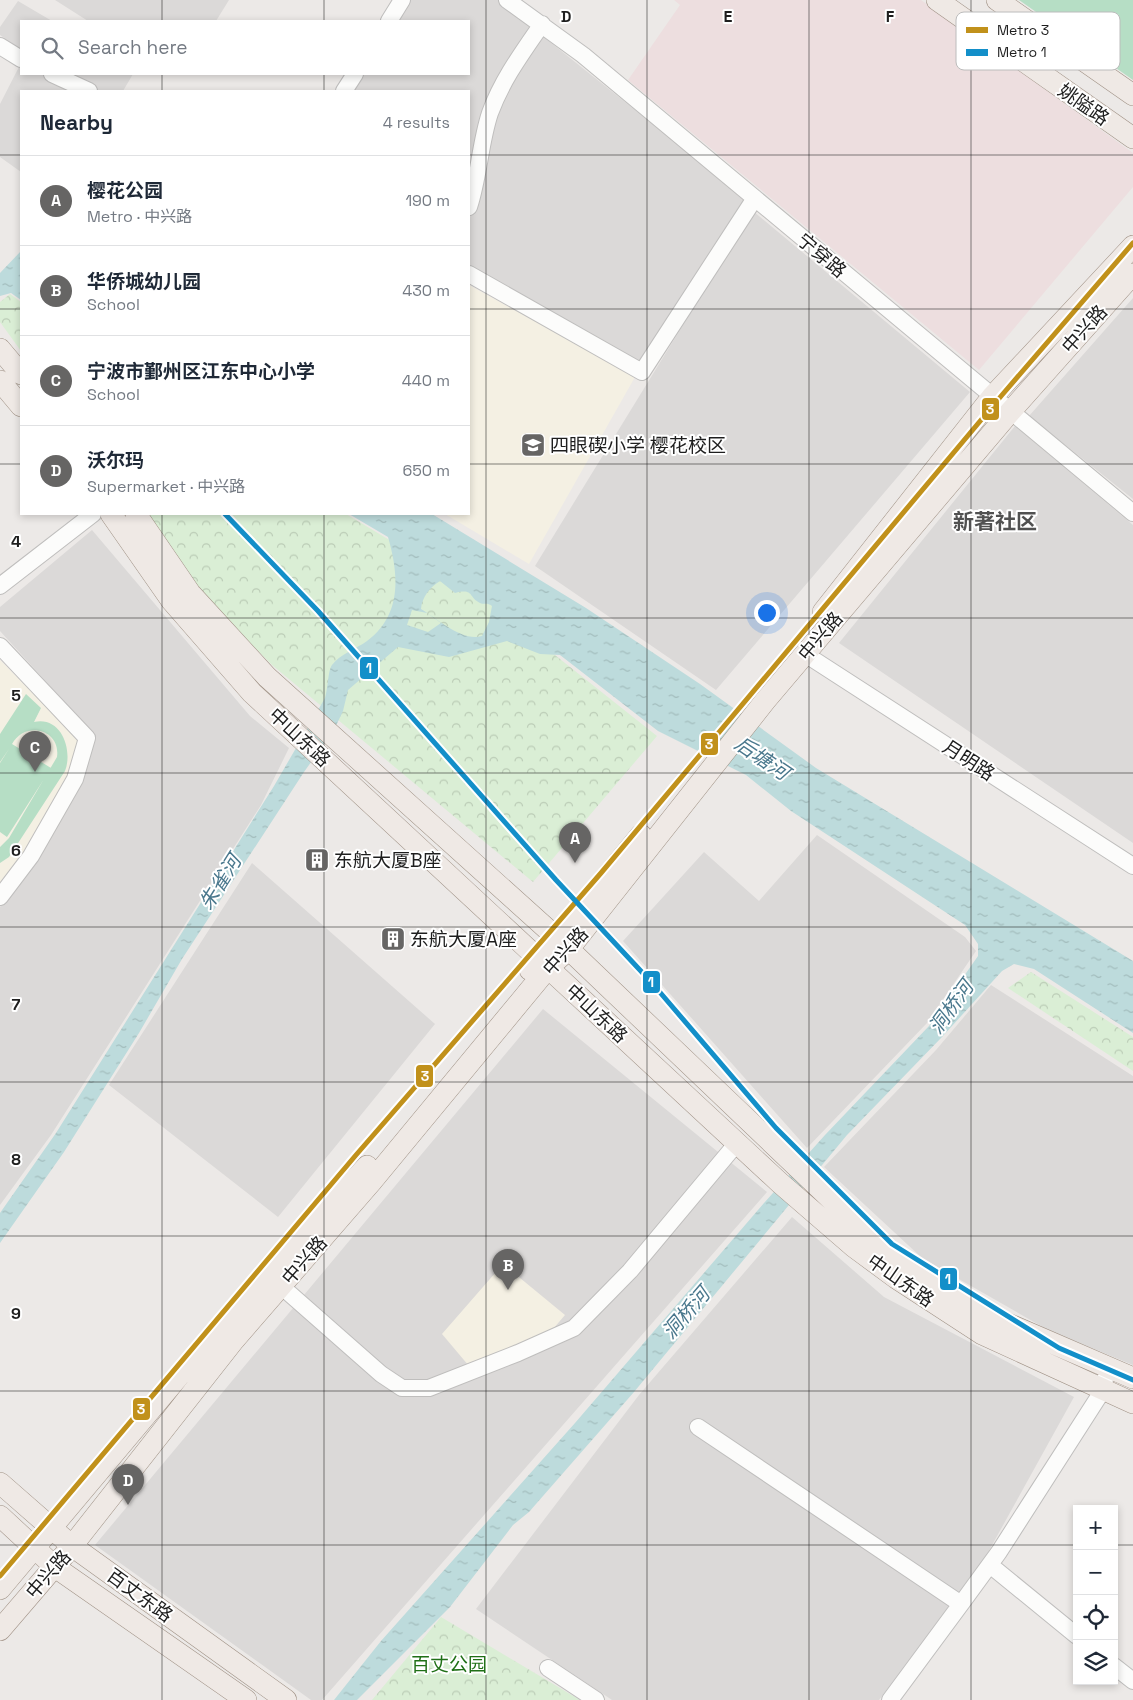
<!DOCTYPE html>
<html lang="en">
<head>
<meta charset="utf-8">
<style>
  body { margin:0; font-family:"Space Grotesk","Noto Sans SC",sans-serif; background:#f2f2f3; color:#1f2937 }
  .controls { position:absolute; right:15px; bottom:15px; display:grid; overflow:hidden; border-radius:0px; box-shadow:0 2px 8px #0003 }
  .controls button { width:45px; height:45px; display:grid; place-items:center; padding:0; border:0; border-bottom:1px solid #e0e1e3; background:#fff; color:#1f2937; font:25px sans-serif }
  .you { position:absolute; left:766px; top:612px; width:18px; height:18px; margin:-12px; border:4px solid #fff; border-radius:50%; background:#1a73e8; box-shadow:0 0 0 8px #1a73e833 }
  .badge { display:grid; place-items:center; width:32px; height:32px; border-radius:50%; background:#666564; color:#fff; font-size:16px; font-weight:700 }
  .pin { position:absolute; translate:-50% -41px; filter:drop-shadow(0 1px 2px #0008) }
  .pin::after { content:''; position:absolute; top:26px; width:18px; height:15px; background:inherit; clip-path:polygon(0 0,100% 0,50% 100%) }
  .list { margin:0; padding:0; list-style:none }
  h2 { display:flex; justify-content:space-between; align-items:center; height:65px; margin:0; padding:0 20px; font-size:21px }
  h2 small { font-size:16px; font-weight:400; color:#747a83 }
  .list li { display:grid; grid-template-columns:32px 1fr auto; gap:15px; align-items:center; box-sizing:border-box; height:90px; padding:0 20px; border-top:1px solid #e0e1e3 }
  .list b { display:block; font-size:19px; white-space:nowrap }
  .list p { margin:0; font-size:16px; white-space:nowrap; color:#747a83 }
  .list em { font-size:16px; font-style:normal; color:#747a83 }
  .icon { flex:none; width:28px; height:28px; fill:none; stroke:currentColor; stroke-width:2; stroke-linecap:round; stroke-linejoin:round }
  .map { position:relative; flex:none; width:1133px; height:1700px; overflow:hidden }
  .search { position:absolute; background:#fff; box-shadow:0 2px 8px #0003; left:20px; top:20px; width:450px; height:55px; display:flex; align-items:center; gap:12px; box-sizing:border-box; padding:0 18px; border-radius:0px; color:#747a83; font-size:19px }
  .panel { position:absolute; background:#fff; box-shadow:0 2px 8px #0003; left:20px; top:90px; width:450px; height:425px; border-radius:0px }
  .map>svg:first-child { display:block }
</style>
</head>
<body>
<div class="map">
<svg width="1133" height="1700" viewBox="0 0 1133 1700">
  <defs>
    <pattern id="park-crowns" width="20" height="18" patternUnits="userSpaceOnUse" patternTransform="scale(1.25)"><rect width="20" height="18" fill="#daeed5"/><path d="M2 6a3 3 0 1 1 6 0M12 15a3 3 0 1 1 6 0" fill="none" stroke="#bbccb6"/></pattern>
    <pattern id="water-ripples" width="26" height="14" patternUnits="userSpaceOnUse" patternTransform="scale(1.25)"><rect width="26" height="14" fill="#bddbdc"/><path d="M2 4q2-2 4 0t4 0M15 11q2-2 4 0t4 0" fill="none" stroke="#a2bcbc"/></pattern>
  </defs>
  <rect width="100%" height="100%" fill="#ece9e7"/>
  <!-- residential -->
  <path fill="#dbd9d8" d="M55,0H229L216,21H88Z
    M406,0H499L537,26L501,78L469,200V91H347L358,74H469V21H392Z
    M18,1L52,21H21V49L0,35V27Z
    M540,34L749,201L641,367L469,270V220L480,186L492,119Z
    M21,63V74H133L123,91H21V172L0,157V104Z
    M753,211L970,392L716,690L535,566Z
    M1133,298V499L1029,416Z
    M1015,426L1133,525V843L839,643Z
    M92,530L250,716L289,748L261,805L51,1135L0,1205V907L32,860L90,730L0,631V607Z
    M817,835L965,937L976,951L927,1023L807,1148L623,941L704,852L759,901Z
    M252,863L435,1024L278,1217L109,1085Z
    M991,985L1133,1076V1365L1048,1330L922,1258L824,1167L936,1050Z
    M543,1009L767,1192L322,1700H311L95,1545Z
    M792,1217L884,1297L1074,1397L986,1556L879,1700H612L476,1609L639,1395Z"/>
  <!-- commercial -->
  <path fill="#eddedf" d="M674,0H921L1133,153V187L979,370L628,80L680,5Z"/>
  <!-- education -->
  <path fill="#f4f0e3" d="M469,285L635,377L529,564L445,514H469Z
    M0,660L74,735L80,746L59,799L0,891Z
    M503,1264L565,1315L553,1329L469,1366L442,1334Z"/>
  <!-- park -->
  <path fill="url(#park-crowns)" d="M10,294L21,302V351L0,322V302Z
    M142,514H346L473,590L657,736L533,882L272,665L204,597Z
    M1031,972L1133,1037V1071L1008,988Z
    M441,1617L580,1700H372Z"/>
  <!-- pitch -->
  <path fill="#b6dec5" d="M1019,0H1133V80Z
    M26,694L41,708L34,722C62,716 73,751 65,771L9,857L0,863V847L9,838L57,757C61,729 25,720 12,744L51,768L7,837L0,832V763L9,749L0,762V734Z"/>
  <!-- water -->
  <path fill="url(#water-ripples)" fill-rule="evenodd" d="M21,251V300L11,293L0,296V273Z
    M349,514H432L586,608L700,684L816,768L1133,961V1033L1034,969L1014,964L1002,971L942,1037L847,1135L634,1392L529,1512L513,1525L450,1607L357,1700H334L381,1641L575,1423L764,1203L825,1135L929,1026L978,956V944L965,925L791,811L746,775L658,731L560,655L540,654L507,641L449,657L398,647L348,690L343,711L334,730L304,772L182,959L139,1033L64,1152L0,1243V1213L56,1133L274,786L325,698C328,689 328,670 332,665C340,654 356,649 367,641C402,615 399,575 388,537ZM440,581L455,593C474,588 468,597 480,603C485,605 487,602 492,606L489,622L482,636C462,642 438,619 421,609C422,597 430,587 440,581ZM412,610L427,613L441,623L428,632L407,625Z"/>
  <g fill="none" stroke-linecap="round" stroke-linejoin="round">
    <defs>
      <path id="minor" d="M507,0L583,55L1133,513
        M389,21L402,0
        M0,46L21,59
        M52,74L89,91
        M344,91L355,74
        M469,207C479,177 480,143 490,113C502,80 522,53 542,24
        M469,274L642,372L755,198
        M0,586L93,514
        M0,646L87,738L75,779L31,856L0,897
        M805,654L1133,866
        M281,1286L381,1374L402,1388H429L518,1353L574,1328L630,1271L737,1143
        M698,1427L961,1604L890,1700
        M990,1565L1077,1636
        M961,1604L999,1552L1103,1390L1105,1379
        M1114,1666L1133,1681
        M548,1668L596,1700"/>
      <path id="major" d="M937,0L1133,138
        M997,0L1133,95
        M0,349L21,374
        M0,381L21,406
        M111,514L171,600L252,693L780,1183L854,1247L896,1278L982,1334L1133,1403
        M136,514L190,593L267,677L557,938L879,1245L930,1281L999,1320L1133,1378
        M823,612L992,397L1133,246
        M530,970L641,835
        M0,1483L72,1546L286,1700
        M0,1516L55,1567L246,1700
        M0,1589L236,1308L367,1166
        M0,1630L72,1546L234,1340L372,1181L548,968L568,950L765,701L1010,412L1133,274"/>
    </defs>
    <!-- minor casing -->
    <use href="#minor" stroke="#bfbebd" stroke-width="18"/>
    <!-- major casing -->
    <use href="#major" stroke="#a09286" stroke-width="22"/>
    <!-- minor -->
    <use href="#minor" stroke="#fcfcfb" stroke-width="16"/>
    <!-- major -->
    <use href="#major" stroke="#efe9e5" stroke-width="21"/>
    <defs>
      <path id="metro-1" d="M0,1576L356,1155L601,873L1002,395L1133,243"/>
      <path id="metro-2" d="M225,514L318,611L556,880L652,983L776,1128L892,1244L1059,1348L1133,1380"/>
    </defs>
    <!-- metro-1 casing -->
    <use href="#metro-1" stroke="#fff" stroke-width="9"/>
    <!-- metro-2 casing -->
    <use href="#metro-2" stroke="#fff" stroke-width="9"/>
    <!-- metro-1 -->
    <use href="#metro-1" stroke="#c1911b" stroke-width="5"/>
    <!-- metro-2 -->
    <use href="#metro-2" stroke="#138fc9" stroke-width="5"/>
  </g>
  <!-- grid -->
  <path fill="none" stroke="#1e1e1e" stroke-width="1" stroke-opacity="0.55" d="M162,0V21M324,0V21M486,0V1700M647,0V1700M809,0V1700M971,0V1700M162,74V91M324,74V91M0,155H21M469,155H1133M0,309H21M469,309H1133M0,464H21M469,464H1133M162,514V1700M324,514V1700M0,618H1133M0,773H1133M0,927H1133M0,1082H1133M0,1236H1133M0,1391H1133M0,1545H1077M1114,1545H1133"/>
  <!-- icons -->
  <defs>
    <symbol id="school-square" viewBox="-11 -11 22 22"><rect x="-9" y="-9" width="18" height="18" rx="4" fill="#666564" stroke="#fff"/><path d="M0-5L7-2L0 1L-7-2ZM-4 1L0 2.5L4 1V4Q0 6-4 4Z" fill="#fff"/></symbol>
    <symbol id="building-square" viewBox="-11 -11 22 22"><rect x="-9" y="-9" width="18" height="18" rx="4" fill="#666564" stroke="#fff"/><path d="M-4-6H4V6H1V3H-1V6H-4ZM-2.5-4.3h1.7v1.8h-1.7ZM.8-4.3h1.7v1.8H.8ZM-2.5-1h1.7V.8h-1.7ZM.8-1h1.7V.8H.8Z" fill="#fff"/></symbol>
  </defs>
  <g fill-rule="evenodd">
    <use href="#school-square" x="519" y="431" width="28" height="28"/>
    <use href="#building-square" x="303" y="846" width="28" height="28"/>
    <use href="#building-square" x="379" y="925" width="28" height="28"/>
  </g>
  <g text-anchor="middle" stroke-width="4" stroke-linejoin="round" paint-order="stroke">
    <!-- street labels -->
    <g font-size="19" fill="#1e1e1e" stroke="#fff">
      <text transform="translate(1084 104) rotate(35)" y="7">姚隘路</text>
      <text transform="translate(822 255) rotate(40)" y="7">宁穿路</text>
      <text transform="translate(1084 329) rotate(-48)" y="7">中兴路</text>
      <text transform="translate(820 636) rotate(-50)" y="7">中兴路</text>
      <text transform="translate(300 737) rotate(43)" y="7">中山东路</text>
      <text transform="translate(969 760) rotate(33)" y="7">月明路</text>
      <text transform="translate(565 951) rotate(-48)" y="7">中兴路</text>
      <text transform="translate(597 1013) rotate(43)" y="7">中山东路</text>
      <text transform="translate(304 1260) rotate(-49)" y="7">中兴路</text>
      <text transform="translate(901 1280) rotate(35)" y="7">中山东路</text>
      <text transform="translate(48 1574) rotate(-49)" y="7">中兴路</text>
      <text transform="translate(140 1595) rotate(36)" y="7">百丈东路</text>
    </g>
    <!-- poi labels -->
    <g font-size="19" fill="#1e1e1e" stroke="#fff" text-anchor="start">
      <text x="550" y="452">四眼碶小学 樱花校区</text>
      <text x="334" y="867">东航大厦B座</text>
      <text x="410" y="946">东航大厦A座</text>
    </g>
    <!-- park labels -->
    <g font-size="19" fill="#207017" stroke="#fff">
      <text x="449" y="1671">百丈公园</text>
    </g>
    <!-- water labels -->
    <g font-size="20" font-style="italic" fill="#4a788d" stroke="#fff">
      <text transform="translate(762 758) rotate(34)" y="7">后塘河</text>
      <text transform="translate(220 882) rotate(-58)" y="7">朱雀河</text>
      <text transform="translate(951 1007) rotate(-54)" y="7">洞桥河</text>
      <text transform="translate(686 1313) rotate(-49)" y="7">洞桥河</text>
    </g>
    <!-- quarter labels -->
    <g font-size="21" font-weight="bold" fill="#515151" stroke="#fff">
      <text x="995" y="529">新著社区</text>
    </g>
  </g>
  <!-- legend -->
  <rect x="956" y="12" width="164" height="58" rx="8" fill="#fff" stroke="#bcbcbc" stroke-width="1"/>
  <rect x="966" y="27" width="22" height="6" fill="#c1911b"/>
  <rect x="966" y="49" width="22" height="7" fill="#138fc9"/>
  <g font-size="14" fill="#1e1e1e">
    <text x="997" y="35">Metro 3</text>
    <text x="997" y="57">Metro 1</text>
  </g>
  <g font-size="16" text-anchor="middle" font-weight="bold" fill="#1e1e1e" stroke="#fff" stroke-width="4" stroke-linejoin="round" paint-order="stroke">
    <text x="566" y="22">D</text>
    <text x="728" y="22">E</text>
    <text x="890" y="22">F</text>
    <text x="16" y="547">4</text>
    <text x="16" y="701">5</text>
    <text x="16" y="856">6</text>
    <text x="16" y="1010">7</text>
    <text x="16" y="1165">8</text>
    <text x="16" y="1319">9</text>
  </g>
  <g stroke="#fff" stroke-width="2">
    <rect x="981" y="397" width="19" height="24" rx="5" fill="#c1911b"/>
    <rect x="359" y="656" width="20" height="24" rx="5" fill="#138fc9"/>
    <rect x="700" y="732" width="19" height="24" rx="5" fill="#c1911b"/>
    <rect x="642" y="970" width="19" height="24" rx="5" fill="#138fc9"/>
    <rect x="415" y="1064" width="19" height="24" rx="5" fill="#c1911b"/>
    <rect x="939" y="1267" width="19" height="24" rx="5" fill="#138fc9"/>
    <rect x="132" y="1397" width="19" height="24" rx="5" fill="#c1911b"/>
  </g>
  <g font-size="14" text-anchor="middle" font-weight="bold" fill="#fff">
    <text x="990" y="414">3</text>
    <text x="369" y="673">1</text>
    <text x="709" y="749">3</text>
    <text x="651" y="987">1</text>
    <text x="425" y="1081">3</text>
    <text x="948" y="1284">1</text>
    <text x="141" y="1414">3</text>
  </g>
</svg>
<div class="controls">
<button>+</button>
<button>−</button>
<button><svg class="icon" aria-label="locate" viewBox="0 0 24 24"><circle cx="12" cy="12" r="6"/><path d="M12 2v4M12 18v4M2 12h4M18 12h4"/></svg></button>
<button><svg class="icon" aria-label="layers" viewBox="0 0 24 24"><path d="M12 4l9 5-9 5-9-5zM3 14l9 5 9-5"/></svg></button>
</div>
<div class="you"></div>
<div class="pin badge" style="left:575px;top:863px">A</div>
<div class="pin badge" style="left:508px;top:1290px">B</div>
<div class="pin badge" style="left:35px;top:772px">C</div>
<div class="pin badge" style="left:128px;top:1505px">D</div>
<div class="search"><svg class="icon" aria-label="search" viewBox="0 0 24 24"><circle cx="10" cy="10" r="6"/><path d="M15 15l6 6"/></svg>Search here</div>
<section class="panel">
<h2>Nearby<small>4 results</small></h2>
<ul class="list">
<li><span class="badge">A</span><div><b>樱花公园</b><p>Metro · 中兴路</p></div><em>190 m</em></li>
<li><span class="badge">B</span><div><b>华侨城幼儿园</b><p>School</p></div><em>430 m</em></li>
<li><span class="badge">C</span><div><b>宁波市鄞州区江东中心小学</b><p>School</p></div><em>440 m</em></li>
<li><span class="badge">D</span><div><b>沃尔玛</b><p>Supermarket · 中兴路</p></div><em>650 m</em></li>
</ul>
</section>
</div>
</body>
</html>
